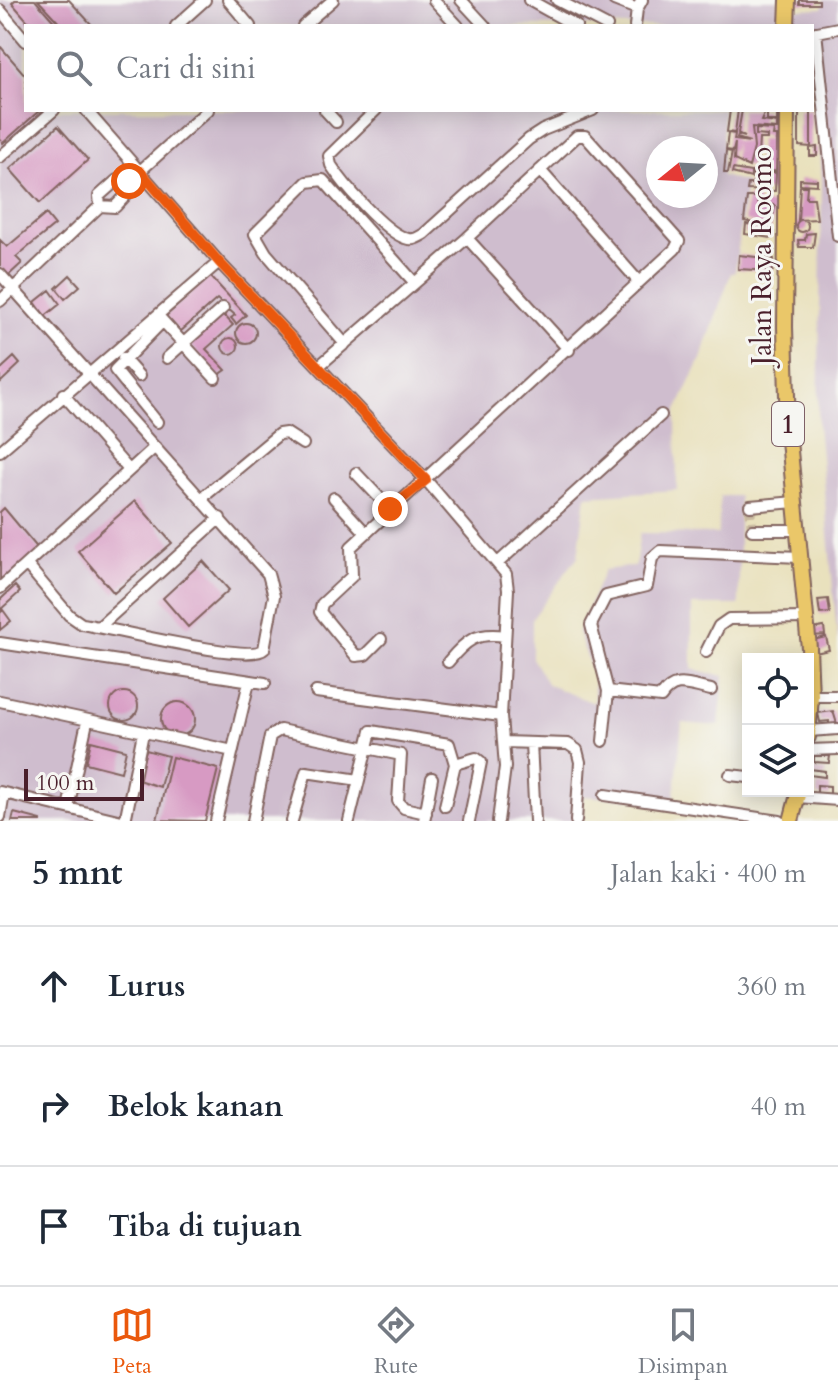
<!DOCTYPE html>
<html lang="id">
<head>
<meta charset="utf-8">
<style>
  body { margin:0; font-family:Cardo,serif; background:#f6f6f7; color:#1f2937 }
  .controls { position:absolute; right:24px; bottom:24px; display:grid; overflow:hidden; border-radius:0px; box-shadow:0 4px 20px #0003 }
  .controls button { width:72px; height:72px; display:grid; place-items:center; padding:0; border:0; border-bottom:2px solid #e0e1e3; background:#fff; color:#1f2937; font:40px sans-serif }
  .compass { position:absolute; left:646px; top:136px; width:72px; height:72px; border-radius:50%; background:#fff; box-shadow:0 4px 20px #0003; rotate:252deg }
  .scale { position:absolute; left:24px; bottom:20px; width:120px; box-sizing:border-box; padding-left:8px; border:4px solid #4a1f2b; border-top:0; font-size:22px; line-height:28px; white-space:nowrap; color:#4a1f2b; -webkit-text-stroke:6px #f6f6f2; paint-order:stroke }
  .stop { position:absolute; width:24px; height:24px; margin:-18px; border:6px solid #ea580c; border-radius:50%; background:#fff }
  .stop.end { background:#ea580c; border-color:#fff; box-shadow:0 2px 8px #0008 }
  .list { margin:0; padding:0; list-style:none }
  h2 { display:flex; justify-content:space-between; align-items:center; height:104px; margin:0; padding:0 32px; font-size:34px }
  h2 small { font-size:26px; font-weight:400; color:#747a83 }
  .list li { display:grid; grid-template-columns:52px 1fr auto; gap:24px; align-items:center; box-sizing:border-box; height:120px; padding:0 32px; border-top:2px solid #e0e1e3 }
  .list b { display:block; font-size:30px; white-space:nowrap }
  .list em { font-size:26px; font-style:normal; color:#747a83 }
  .icon { flex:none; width:44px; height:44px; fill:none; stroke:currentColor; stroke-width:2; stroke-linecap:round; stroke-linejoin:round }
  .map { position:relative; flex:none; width:838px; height:821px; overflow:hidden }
  .search { position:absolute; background:#fff; box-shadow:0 4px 20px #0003; left:24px; right:24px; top:24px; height:88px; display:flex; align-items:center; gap:20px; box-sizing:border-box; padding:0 28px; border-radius:0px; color:#747a83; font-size:30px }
  .sheet { height:464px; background:#fff }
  nav { display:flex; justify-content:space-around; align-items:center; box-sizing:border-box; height:112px; border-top:2px solid #e0e1e3; background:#fff; font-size:22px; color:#747a83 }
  nav a { display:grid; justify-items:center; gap:4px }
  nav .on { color:#ea580c }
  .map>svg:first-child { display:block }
</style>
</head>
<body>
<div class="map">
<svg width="838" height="821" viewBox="0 0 838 821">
  <rect width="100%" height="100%" fill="#f6f6f2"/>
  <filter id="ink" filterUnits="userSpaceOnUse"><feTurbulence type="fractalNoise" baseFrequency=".0125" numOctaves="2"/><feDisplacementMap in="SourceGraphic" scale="16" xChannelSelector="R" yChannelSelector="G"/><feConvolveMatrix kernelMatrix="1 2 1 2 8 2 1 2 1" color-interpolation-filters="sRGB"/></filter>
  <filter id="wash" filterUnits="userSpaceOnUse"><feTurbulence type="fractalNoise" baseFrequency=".006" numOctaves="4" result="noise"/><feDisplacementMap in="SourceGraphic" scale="32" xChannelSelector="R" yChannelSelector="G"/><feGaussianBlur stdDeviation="1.8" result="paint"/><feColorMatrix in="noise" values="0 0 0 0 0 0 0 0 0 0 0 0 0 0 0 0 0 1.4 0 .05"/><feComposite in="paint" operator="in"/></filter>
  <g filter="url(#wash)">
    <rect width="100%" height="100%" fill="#e9e1bd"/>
    <!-- industrial -->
    <path fill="#cfbdce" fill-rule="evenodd" d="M0,0H778V10L822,8L824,0H838V644L818,424L822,181L812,26H26V110H723L722,176L746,182L735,273H731L701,359L676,413L677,490L586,496L578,556L532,619V658L548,685L594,703V677L578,632L604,570L635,566L640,533L718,534L720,496H739V605H692V669L724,676L719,726L682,723L674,802L583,796L581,821H0ZM658,148H706V196H658Z"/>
    <g id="blocks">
      <!-- building -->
      <path fill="#d79ac3" d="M15,0H35L58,26H32L12,3Z
        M38,0H69L93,26H62Z
        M799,0H819V4H799Z
        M0,46L26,76V110H40L3,143L0,139Z
        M730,110H738L735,133L727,132Z
        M742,110H766L761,121L777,123V129L752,127L754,148L749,167L734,160L735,143L733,151L726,150L728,133L735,134L734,140L750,142L737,138L738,135L745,137L738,133Z
        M767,110L777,113V121H767Z
        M799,110H811V147L799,146Z
        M58,126L88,160L40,203L10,169Z
        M756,129L774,130L773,136H777L776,171L760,172L776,173L775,191L747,190L748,184H752L755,178L752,172H757L759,139H767V136L756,135Z
        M817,147V156H810V148Z
        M726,151L732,152L728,173H724Z
        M733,169L751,172V178L732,173Z
        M800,179L817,180V185L800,184Z
        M800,186H807L806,198H814L817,219L798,220Z
        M747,197H758V203L775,205L771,227L744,221Z
        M46,214L55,225L16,257L22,263L8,276L0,267V240L7,247Z
        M796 226a6 6 0 1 1 12 0a6 6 0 1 1-12 0Z
        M746,224L771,227V238L745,234Z
        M815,233L813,247H799L798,240H805L806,234Z
        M739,255L774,259L773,271L738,269Z
        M70,275L80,286L65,299L56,288Z
        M210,276L246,315L236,324L231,318L235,315L217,299L180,332L166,316Z
        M50,290L60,304L45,316L35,302Z
        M222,313L233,325L206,349L226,370L219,375L190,343Z
        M236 333a10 10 0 1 1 20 0a10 10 0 1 1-20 0Z
        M222 346a8 8 0 1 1 16 0a8 8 0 1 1-16 0Z
        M14,357L20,364L0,383V370Z
        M135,501L172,543L114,593L78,551Z
        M4,508L40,551L0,586V512Z
        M203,561L229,590L188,627L163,598Z
        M15,586L20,592L0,610V600Z
        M828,599L830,613L820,614L818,600Z
        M3,610L11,621L0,630V613Z
        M824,627L825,635L812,636L811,629Z
        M826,637L829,650L815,653L813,640Z
        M110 706a14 14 0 1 1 28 0a14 14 0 1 1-28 0Z
        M161 719a17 17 0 1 1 34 0a17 17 0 1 1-34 0Z
        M833,711L838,727L829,728V721L820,722L818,713Z
        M91,741L126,750L121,772L86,763Z
        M146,750L168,756L160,787L138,780Z
        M814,756H830L829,763L814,762Z
        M172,757L218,769L205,821L157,820Z
        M810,769L825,771V777L809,775Z
        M817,785L830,786V797L817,796Z
        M14,813L41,820V821H12Z"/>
    </g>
  </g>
  <g filter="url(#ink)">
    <use href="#blocks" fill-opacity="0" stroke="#82635e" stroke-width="2"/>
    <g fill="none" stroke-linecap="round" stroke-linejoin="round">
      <!-- minor-tunnel -->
      <path stroke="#c9baa0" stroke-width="10" stroke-dasharray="10 5" stroke-linecap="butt" d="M750,506L752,530"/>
      <defs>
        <path id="minor" d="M228,0L250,26
          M434,0L458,26
          M461,0L485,26
          M529,0L576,26
          M557,0L607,26
          M614,0L637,9L642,0
          M0,10L26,41
          M176,26L205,0
          M303,26L333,0
          M635,26L637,9
          M816,32L838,236
          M812,33L838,28
          M86,110L219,262L426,480L506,574L508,590L501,716L505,767L498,821
          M325,110L336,122
          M376,110L329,156L331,165C343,184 384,231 405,238C413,241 417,238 424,234L529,139L543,130L593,110
          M0,157L54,110
          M540,170L639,282
          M100,206L115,207L129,192V181L208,110
          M100,206L99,196L117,180L129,181
          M467,238L569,350
          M0,274L268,574L274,596L264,649C250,664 110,628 82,624L69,615L27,565
          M0,301L100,206
          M160,318L215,378
          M345,344L266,253L255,234L307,182L323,180L414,282
          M123,358L139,376
          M167,358L223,308
          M319,366L467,238L577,136H585L679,241L675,249L351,547L352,576L322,604L320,612L356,656L365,655L381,639
          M63,394L129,470
          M157,422L115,370L163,321
          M0,451L219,262
          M356,473L390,509
          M202,498L279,434L286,433L303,444
          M334,498L365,532
          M750,506L795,502
          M752,530H798
          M499,562L661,415
          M0,588L155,447
          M99,627L220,518
          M0,643L265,683
          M706,652L719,626L729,619L807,618
          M448,662C466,640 476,632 505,636
          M608,691L661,697C675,676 689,686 711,690
          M316,692L501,716
          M811,696H838
          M0,701L233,751
          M809,731L838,729
          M603,741L608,691L591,625L606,596L647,586L652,558L660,551L800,557
          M503,742L568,744L577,750L580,762L576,821
          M531,743L535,821
          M808,750L838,749
          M455,764L476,758L481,762L469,821
          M730,775L748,777
          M0,792L122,821
          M605,795L780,821
          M797,797L838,800
          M68,808L87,722
          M0,817L4,793
          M125,821L143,733
          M216,821L249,682
          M253,821L270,736L280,730L401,755L398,801L404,808L426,813
          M292,821L306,772L359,780
          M349,821L371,731L449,744L455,764L445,806
          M424,821L432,778"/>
        <path id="highway" d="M787,26L788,0
          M787,110L785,327L788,430L809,648L811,696L808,737
          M791,821L799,791"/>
      </defs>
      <!-- minor casing -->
      <use href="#minor" stroke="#82635e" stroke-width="14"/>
      <!-- highway casing -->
      <use href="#highway" stroke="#82635e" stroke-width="18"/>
      <!-- minor -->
      <use href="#minor" stroke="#fff" stroke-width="10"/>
      <!-- highway -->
      <use href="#highway" stroke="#eac769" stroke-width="14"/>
    </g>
  </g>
  <g fill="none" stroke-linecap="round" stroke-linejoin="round" filter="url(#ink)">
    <!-- route -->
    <path stroke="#ea580c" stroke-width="10" d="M129,181L140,171L219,262L426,480L390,509"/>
  </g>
  <g text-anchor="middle" stroke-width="6" stroke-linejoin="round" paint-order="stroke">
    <!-- shield labels -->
    <rect fill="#f6f6f2" stroke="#7e6067" stroke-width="2" x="772" y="402" width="32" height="44" rx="6"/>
    <g font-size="26" font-weight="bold" fill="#4a1f2b">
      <text x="788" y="433">1</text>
    </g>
    <!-- street labels -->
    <g font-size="28" fill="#4a1f2b" stroke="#f6f6f2">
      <text transform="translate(761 256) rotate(-90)" y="10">Jalan Raya Roomo</text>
    </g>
  </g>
</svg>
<div class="controls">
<button><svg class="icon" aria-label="locate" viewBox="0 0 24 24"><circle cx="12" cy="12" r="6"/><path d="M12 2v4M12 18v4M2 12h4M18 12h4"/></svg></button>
<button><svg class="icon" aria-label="layers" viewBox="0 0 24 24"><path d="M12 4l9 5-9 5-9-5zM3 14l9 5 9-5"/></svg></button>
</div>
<svg class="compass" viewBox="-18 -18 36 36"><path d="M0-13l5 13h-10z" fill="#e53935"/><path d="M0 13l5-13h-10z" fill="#747a83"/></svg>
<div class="scale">100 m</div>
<div class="stop" style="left:129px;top:181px"></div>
<div class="stop end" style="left:390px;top:509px"></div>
<div class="search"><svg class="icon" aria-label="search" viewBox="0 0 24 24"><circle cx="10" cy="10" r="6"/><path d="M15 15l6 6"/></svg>Cari di sini</div>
</div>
<section class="sheet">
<h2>5 mnt<small>Jalan kaki · 400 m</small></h2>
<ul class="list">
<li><svg class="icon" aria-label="ahead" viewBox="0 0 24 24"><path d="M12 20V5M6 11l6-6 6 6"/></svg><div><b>Lurus</b></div><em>360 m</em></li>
<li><svg class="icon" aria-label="right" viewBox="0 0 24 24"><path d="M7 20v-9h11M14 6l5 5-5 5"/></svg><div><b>Belok kanan</b></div><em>40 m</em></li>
<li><svg class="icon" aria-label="arrive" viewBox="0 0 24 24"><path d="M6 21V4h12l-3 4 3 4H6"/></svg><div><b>Tiba di tujuan</b></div></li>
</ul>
</section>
<nav>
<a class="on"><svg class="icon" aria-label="map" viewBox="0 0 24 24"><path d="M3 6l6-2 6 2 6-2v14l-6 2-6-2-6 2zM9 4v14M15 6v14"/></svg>Peta</a>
<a><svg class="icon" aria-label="directions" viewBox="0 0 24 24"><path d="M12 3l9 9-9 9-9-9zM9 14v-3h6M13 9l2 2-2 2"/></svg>Rute</a>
<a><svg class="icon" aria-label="saved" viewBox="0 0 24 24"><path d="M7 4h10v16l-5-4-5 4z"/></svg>Disimpan</a>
</nav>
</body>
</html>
